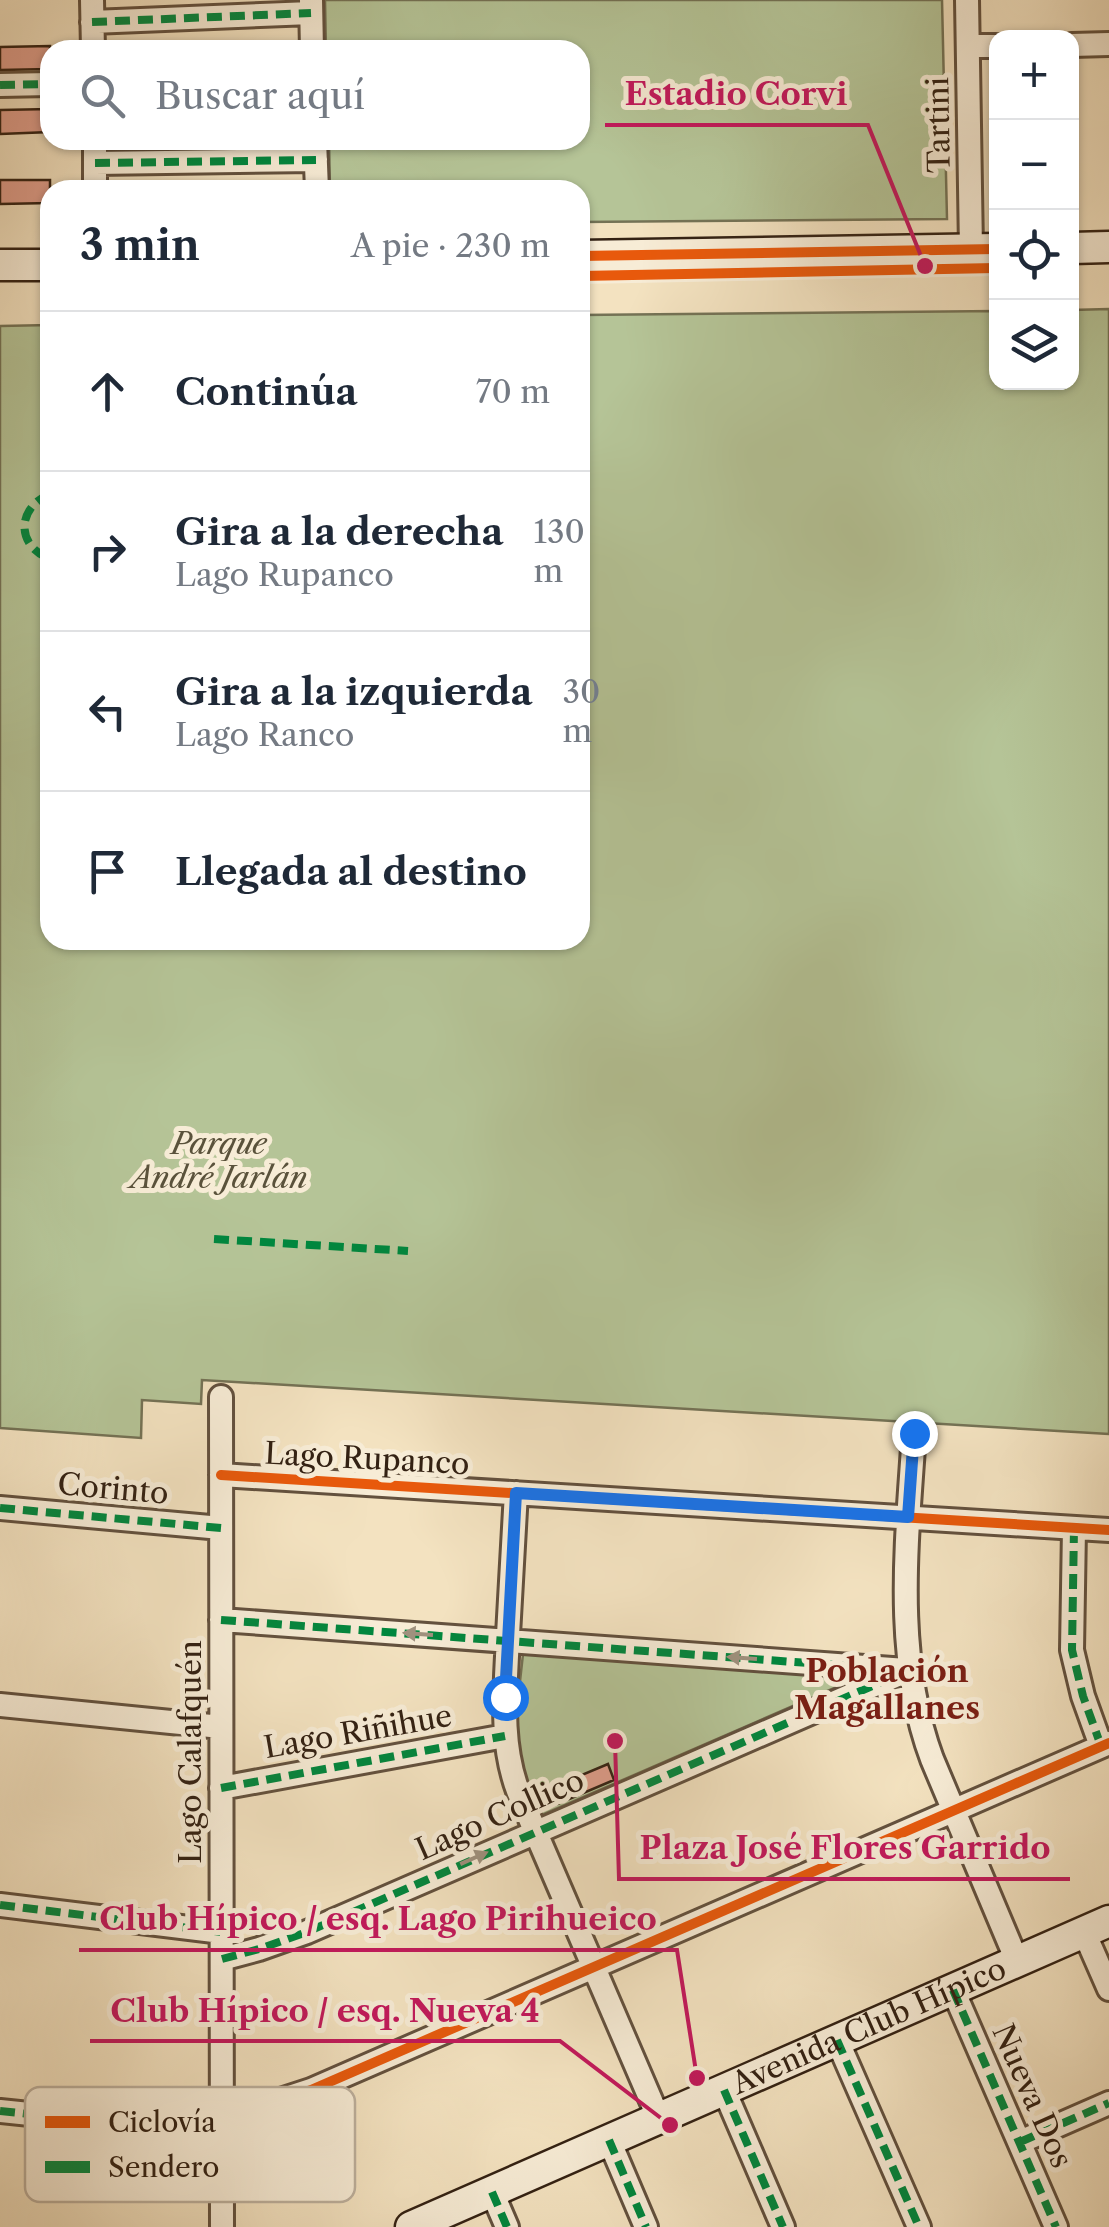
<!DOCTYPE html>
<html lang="es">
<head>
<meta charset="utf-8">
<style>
  body { margin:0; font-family:"Libre Caslon Text",serif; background:#f6f6f7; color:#1f2937 }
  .controls { position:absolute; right:30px; top:30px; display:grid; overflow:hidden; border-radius:20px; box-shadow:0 2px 8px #0004 }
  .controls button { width:90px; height:90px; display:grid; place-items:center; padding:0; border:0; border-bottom:2px solid #e0e1e3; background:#fff; color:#1f2937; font:50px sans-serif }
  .stop { position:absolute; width:30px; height:30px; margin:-22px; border:8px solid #1a73e8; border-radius:50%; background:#fff }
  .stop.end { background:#1a73e8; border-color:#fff; box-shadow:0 2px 10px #0008 }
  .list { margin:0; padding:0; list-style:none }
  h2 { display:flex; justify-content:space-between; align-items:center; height:130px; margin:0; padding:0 40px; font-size:42px }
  h2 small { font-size:32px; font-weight:400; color:#747a83 }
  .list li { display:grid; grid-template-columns:65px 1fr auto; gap:30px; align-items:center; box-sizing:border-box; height:160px; padding:0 40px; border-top:2px solid #e0e1e3 }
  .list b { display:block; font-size:38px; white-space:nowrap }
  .list p { margin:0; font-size:32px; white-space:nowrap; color:#747a83 }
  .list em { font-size:32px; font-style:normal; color:#747a83 }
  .icon { flex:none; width:55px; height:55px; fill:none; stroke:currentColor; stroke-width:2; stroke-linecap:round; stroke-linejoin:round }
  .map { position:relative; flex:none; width:1109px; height:2227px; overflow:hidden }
  .search { position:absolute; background:#fff; box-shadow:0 2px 8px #0004; left:40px; top:40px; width:550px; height:110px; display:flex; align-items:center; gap:25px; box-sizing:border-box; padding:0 35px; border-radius:30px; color:#747a83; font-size:38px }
  .panel { position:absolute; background:#fff; box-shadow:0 2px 8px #0004; left:40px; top:180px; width:550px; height:770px; border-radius:30px }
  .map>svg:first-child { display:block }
</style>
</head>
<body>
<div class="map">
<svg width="1109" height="2227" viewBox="0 0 1109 2227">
  <rect width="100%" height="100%" fill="#f3e2c0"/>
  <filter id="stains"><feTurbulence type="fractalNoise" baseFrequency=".002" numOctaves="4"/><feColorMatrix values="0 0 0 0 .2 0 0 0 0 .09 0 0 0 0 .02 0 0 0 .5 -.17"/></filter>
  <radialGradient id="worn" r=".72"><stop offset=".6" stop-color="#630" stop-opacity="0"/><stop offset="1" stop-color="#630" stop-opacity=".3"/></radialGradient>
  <!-- green -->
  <path fill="#b5c497" stroke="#747255" stroke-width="2.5" d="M325,0H942L947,219L580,222V190H330L329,140H580V50H326Z
    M1109,309V1434L202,1380L201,1404L142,1400L141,1438L0,1428V326L50,325V940H580V315L996,311V382H1072V310Z
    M523,1654L838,1676L839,1686L542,1815L519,1765L516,1717Z"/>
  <!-- building -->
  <path fill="#e19f8d" stroke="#332113" stroke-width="2.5" d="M50,46V69L0,70V47Z
    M50,109V132L0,134V110Z
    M0,180H50V203L0,204Z
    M608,1764L614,1780L553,1806L544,1803L539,1793Z"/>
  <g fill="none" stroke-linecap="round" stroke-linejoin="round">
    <defs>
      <path id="street" d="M92,0L93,50
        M311,0L312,50
        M967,0L971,249
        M92,22L311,13
        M1072,45L1109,44
        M968,46H996
        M0,85L50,84
        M95,140V190
        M315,140L317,190
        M95,163L316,160
        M221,1397L222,2227
        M914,1433C907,1542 893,1654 932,1759L1017,1961
        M221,1475L1109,1530
        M516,1493C513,1540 511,1587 508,1635C506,1688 499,1740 518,1791L659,2119
        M0,1508L221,1528
        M1074,1528L1072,1650L1083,1696L1101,1746
        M221,1620L906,1670
        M0,1705L221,1727
        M221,1788L505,1736
        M0,1905L222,1932
        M1084,1932L1109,1989
        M222,1959L259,1949L307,1932L909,1670
        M953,1990L1056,2227
        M837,2040L919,2227
        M724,2090L783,2227
        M0,2111L222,2134
        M222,2111L262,2106L311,2090L1109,1743
        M609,2140L646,2227
        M1020,2142L1109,2103
        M492,2192L507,2227"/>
      <g id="secondary">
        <path d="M1072,248L1109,247"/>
        <path d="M580,256L996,249"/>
        <path d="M0,265H50"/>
        <path id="s1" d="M411,2227L1109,1921"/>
      </g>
    </defs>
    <!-- street casing -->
    <use href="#street" stroke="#63513e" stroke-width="28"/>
    <!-- secondary casing -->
    <use href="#secondary" stroke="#332113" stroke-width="35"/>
    <!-- street -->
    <use href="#street" stroke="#f7ecd6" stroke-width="22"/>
    <!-- secondary -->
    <use href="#secondary" stroke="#f7ecd6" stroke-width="30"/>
    <!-- quiet -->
    <path stroke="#00873e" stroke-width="8" stroke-dasharray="15 8" stroke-linecap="butt" d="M92,22L311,13
      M0,85L50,84
      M95,163L316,160
      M50,494C16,508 16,546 50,559
      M214,1239L408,1251
      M0,1508L221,1528
      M1074,1528L1072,1650L1083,1696L1101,1746
      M221,1620L904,1670
      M221,1788L505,1736
      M0,1905L222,1932
      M222,1959L259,1949L307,1932L909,1670
      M953,1990L1056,2227
      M837,2040L919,2227
      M724,2090L783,2227
      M0,2111L222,2134
      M609,2140L646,2227
      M1020,2142L1109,2103
      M492,2192L507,2227"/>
    <defs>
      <path id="cycleway" d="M580,256L996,249
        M580,276L996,268
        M221,1475L1109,1530
        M222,2111L262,2106L311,2090L1109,1743"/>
    </defs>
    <!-- cycleway casing -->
    <use href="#cycleway" stroke="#f7ecd6" stroke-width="16"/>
    <!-- cycleway -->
    <use href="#cycleway" stroke="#e8590c" stroke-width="10"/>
  </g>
  <!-- one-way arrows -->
  <defs><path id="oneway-solid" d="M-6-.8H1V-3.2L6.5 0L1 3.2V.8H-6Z" transform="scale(2.5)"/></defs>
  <g fill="#9f917e">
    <use href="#oneway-solid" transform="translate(418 1634) rotate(-176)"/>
    <use href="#oneway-solid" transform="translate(742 1658) rotate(-176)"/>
    <use href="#oneway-solid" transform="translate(474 1858) rotate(-24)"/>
  </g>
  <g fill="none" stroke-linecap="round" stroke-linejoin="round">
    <!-- route -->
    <path stroke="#1a73e8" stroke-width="12" d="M505,1697L516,1493L908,1517L914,1433"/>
  </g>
  <g text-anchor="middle" stroke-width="10" stroke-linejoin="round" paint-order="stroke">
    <!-- street labels -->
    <g font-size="30" fill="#332113" stroke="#f7ecd6">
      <text transform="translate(939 125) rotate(-91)" y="10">Tartini</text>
      <text transform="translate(367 1459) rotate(3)" y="10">Lago Rupanco</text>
      <text transform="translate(113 1489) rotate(5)" y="10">Corinto</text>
      <text transform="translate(358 1732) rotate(-10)" y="10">Lago Riñihue</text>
      <text transform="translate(191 1752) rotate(-90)" y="10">Lago Calafquén</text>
      <text transform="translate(500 1815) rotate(-24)" y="10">Lago Collico</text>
      <text dy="10" stroke="none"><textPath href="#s1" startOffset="500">Avenida Club Hípico</textPath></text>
      <text transform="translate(1032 2096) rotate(66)" y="10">Nueva Dos</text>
    </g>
    <!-- park labels -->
    <g font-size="30" font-style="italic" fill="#5a523b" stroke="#f7ecd6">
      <text x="219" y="1154">Parque<tspan x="219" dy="34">André Jarlán</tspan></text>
    </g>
    <!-- neighbourhood labels -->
    <g font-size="32" font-weight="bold" fill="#7a1f14" stroke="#f7ecd6">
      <text x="887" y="1682">Población<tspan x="887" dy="37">Magallanes</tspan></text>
    </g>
  </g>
  <!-- legend -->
  <rect x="25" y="2087" width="330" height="115" rx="15" fill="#f7ecd6" stroke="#bcaf9c" stroke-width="2.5"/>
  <rect x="45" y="2116" width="45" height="12" fill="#e8590c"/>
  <rect x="45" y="2161" width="45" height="12" fill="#00873e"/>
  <g font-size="28" fill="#332113">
    <text x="108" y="2132">Ciclovía</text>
    <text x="108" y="2177">Sendero</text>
  </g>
  <!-- callouts -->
  <path fill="none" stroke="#c2185b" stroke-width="4" d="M925 266L868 125H605M615 1741L619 1879H1070M697 2078L677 1950H79M670 2125L560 2041H90"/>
  <g fill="#c2185b" stroke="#f7ecd6" stroke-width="4">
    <circle cx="925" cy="266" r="10"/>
    <circle cx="615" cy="1741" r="10"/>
    <circle cx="697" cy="2078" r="10"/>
    <circle cx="670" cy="2125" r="10"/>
  </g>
  <g font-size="32" text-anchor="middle" font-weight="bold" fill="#c2185b" stroke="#f7ecd6" stroke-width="10" stroke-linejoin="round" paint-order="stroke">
    <text x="736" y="105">Estadio Corvi</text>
    <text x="845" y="1859">Plaza José Flores Garrido</text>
    <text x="378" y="1930">Club Hípico / esq. Lago Pirihueico</text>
    <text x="325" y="2022">Club Hípico / esq. Nueva 4</text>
  </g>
  <rect width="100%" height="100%" filter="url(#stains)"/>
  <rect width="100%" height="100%" fill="url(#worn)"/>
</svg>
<div class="controls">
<button>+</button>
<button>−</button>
<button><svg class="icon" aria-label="locate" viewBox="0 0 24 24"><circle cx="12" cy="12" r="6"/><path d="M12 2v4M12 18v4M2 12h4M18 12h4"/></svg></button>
<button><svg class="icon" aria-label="layers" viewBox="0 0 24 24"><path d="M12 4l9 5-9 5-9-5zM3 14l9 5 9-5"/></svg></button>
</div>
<div class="stop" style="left:505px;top:1697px"></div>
<div class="stop end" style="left:914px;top:1433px"></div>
<div class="search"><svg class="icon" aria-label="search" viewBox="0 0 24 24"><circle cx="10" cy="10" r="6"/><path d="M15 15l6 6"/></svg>Buscar aquí</div>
<section class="panel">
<h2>3 min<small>A pie · 230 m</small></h2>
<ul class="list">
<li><svg class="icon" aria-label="ahead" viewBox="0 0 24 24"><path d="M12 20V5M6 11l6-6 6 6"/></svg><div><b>Continúa</b></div><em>70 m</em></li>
<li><svg class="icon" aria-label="right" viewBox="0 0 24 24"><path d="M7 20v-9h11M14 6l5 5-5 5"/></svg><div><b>Gira a la derecha</b><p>Lago Rupanco</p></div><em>130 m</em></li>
<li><svg class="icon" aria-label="left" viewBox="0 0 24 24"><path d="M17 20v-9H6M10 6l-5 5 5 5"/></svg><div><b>Gira a la izquierda</b><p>Lago Ranco</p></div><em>30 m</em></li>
<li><svg class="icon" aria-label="arrive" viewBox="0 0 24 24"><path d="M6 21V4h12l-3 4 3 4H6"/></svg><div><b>Llegada al destino</b></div></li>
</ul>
</section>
</div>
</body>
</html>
